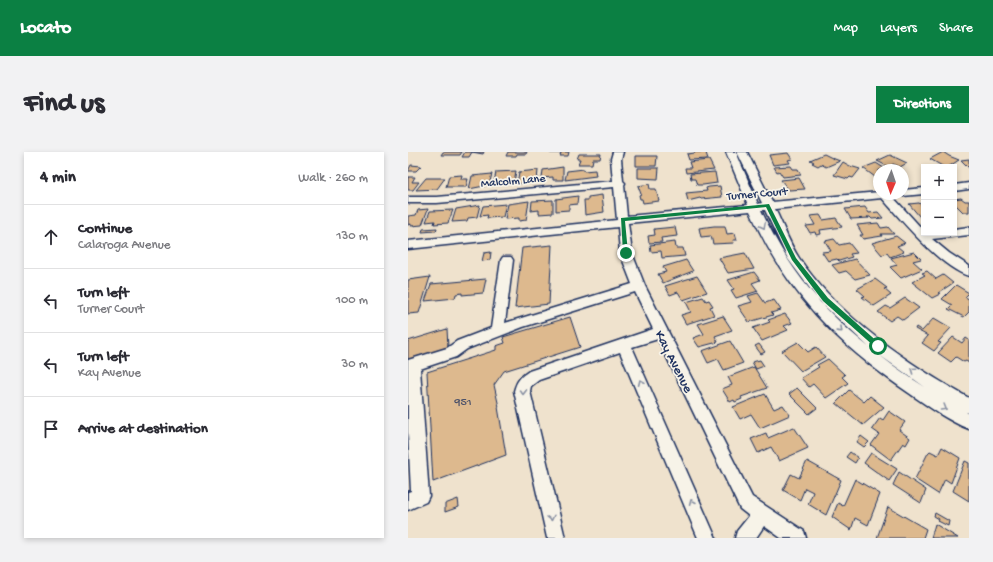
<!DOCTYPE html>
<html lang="en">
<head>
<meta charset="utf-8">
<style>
  body { margin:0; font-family:"Gochi Hand",sans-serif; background:#f2f2f3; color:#2b2b33 }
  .controls { position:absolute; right:12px; top:12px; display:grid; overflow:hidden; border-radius:0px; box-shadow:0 2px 6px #0003 }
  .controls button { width:36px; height:36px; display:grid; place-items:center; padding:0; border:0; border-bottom:1px solid #e1e1e2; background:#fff; color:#2b2b33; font:20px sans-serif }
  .compass { position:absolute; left:465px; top:12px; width:36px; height:36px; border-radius:50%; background:#fff; box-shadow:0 2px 6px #0003; rotate:182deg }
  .stop { position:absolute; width:12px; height:12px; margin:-9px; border:3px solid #0b8043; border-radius:50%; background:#fff }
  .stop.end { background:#0b8043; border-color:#fff; box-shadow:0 1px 4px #0008 }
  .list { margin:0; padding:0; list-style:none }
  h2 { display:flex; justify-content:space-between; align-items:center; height:52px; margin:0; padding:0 16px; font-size:17px }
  h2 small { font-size:13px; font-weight:400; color:#7c7c81 }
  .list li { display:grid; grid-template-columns:26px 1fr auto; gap:12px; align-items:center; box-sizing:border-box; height:64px; padding:0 16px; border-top:1px solid #e1e1e2 }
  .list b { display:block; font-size:15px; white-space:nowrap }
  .list p { margin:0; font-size:13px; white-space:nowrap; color:#7c7c81 }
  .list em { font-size:13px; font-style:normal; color:#7c7c81 }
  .icon { flex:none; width:22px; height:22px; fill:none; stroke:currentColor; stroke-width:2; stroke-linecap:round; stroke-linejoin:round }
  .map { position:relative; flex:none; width:561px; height:386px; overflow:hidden; border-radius:0px }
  header { display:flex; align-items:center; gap:24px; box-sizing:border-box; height:56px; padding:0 20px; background:#0b8043; color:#fff }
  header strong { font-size:19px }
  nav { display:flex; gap:22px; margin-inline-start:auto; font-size:14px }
  .intro { display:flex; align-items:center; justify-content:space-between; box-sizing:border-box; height:96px; padding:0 24px }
  h1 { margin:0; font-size:28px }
  .button { padding:10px 18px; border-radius:0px; background:#0b8043; color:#fff; font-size:14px; font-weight:700 }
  main { display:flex; gap:24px; padding:0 24px }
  aside { flex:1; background:#fff; border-radius:0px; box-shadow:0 2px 6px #0003 }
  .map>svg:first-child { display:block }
</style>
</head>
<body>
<header>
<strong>Locato</strong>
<nav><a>Map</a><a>Layers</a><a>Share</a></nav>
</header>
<div class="intro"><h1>Find us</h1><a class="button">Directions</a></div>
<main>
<aside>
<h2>4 min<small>Walk · 260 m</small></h2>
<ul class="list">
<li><svg class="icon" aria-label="ahead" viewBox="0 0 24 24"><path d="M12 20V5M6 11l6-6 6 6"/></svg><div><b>Continue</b><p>Calaroga Avenue</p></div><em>130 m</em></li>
<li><svg class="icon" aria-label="left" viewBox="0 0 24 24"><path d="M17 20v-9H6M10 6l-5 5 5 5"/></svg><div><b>Turn left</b><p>Turner Court</p></div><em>100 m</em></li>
<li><svg class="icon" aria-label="left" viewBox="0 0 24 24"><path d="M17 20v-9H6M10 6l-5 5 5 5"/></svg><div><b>Turn left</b><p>Kay Avenue</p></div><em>30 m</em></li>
<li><svg class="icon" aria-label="arrive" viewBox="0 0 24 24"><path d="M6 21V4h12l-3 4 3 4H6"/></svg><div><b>Arrive at destination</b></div></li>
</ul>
</aside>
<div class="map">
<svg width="561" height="386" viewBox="0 0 561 386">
  <rect width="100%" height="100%" fill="#efe2cd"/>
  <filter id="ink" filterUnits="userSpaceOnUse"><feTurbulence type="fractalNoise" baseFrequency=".025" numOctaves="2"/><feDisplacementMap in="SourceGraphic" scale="8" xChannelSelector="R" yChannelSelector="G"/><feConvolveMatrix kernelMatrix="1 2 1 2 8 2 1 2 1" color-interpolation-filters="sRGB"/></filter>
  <g filter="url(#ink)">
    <!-- building -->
    <path fill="#ddb98e" stroke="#1b2f5e" d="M35,0H54L52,3H33Z
      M57,0H76L75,2L64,0L61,5H54Z
      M100,0H119L118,2H109L108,4H98Z
      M143,0H161L160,4H152L153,1H142Z
      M286,0H299L298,1L300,7L281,8L279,2L287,1Z
      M535,0L541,4L551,8L540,15H536L522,7Z
      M380,1L384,7L380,8L382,11L365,13L361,3Z
      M171,2H193L192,7H185L184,12H170L172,7H169Z
      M416,2L424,6L432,9L418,15L413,12L410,14L404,11L406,10L402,8Z
      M482,3L499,11L492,15L485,12L481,15L469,9Z
      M228,4H249L248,14H228Z
      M561,7V16L553,8Z
      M301,8L306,18L278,21L277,16H283L281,10Z
      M435,10L442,14L452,17L445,26L442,25L440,27L426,23Z
      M468,11L479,18H471V28L455,16Z
      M3,13L13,14L8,19H0Z
      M383,14L385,17H390L393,23L375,25L371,19L369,20L366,15Z
      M155,15V28H145V25L134,26L135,18Z
      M230,16H251L250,27L230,26Z
      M176,17V19L187,18L188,24L157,28L159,19Z
      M130,18L129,29L109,32L111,20Z
      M108,19L106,30L86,31L88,20Z
      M307,20L309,31L295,33H289L287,27H283L282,22Z
      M84,22L81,33L61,37L64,24Z
      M54,23L53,27H60L58,35H38L41,24Z
      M0,25H7L4,30H11L5,38H0Z
      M18,26H37L29,37L8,38Z
      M391,26L397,37L381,38L373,28Z
      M241,32L242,37H248L251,49L235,51L234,47H232L231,43L233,42L230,34Z
      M312,34L314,45L293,47L292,46L280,49L278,41L299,39L298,36L301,35Z
      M194,43L196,60L177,63L176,48H180V45Z
      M170,44L169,52L161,53V58L148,59V47Z
      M553,46L557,49H561V60H555L546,51V47Z
      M145,48V61L131,62V58L123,59L124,49Z
      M121,49L118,68L111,69V66L97,67L100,52Z
      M511,51L516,55V65H512L501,52Z
      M98,52L95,65L79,66L80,63L72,64L75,54Z
      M72,53L69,65L60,66L59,69L44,70L48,57Z
      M457,55L461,61L470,60L475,66L464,67L462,65H459L461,66L443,67L437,57Z
      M20,57L14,73L3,74V72L0,73V64L8,63L10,58Z
      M45,58L40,71L26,72L27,69L18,70L22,59Z
      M412,63L415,68L428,66L434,75L412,78L413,82L408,83L407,80L402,81L398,74L407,73L402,64Z
      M470,71L473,76L480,75L486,82H473L474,84L455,87L452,83H455L449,73Z
      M306,74H317L319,82L327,81L329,88H325L326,91L305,92L303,84L293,85L291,76Z
      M267,75L269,84L253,86L254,90L241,91L240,84L247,83L246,77Z
      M29,76L28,79L14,80L15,77Z
      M488,84L497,91L489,94L496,100L482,105L479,101L474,103L464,91Z
      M426,87L431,93L441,91L449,101L442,102L444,105L431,109L429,107L420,109L414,100L423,99L417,89Z
      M267,90L268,96H275L277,104L254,106L253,99L243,100L242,93Z
      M144,93L141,152L107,156L114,96Z
      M83,100L82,108L74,109L76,101Z
      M506,100L513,107L505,109L514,117L493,126L482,115L489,113L483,106Z
      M337,101L346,117L320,121L311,106Z
      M447,107L462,123L447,127L438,119L431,121L424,113Z
      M278,108L285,119L255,131L250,122L258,120L255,115Z
      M519,119L528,127L535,123L545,131L530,141L532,142L524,146L504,130L517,123L514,121Z
      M346,120L352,128L344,131L350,139L328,146L323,138L326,137L320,128Z
      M289,124L299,140L275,148L270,140L262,143L257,134Z
      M22,125L11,161L0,162V128Z
      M78,127L75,141L54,143V141L48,142L47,146L17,149L23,132Z
      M467,127L479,136L476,137L483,143L466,154L454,145L457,144L449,137Z
      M548,133L561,141L557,145L561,147V160L556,165L540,157L544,153L534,147Z
      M350,141L357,151L366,148L373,158L363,161L365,163L341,170L330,154L344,150L340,144Z
      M295,145L298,149L301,148L305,154L302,155L306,163L278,172L273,163L283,160L278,150Z
      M497,146L511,156L495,168L489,164L482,169L470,160L478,154L482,156Z
      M377,162L384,171L376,174L380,178L354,189L345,176L362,170L360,168Z
      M315,164L324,178L307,184L310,190L291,195L285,186L296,182L290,172Z
      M162,165L172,195L96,219L86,233L91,255H90L98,303L25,330L19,220L88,198V194L97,191L95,185Z
      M526,166L543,176L530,190L533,191L526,199L514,191L520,184L507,177L508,175L514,179Z
      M39,177L40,195L0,208V189Z
      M545,185L554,191L558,186L561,188V211L558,209L556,210L548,205L543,210L530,201Z
      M322,189L335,211L316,218L310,207L300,211L294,199Z
      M390,190L400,200L408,195L417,205L393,219L374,199Z
      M351,192L357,200L353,202L347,194Z
      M420,207L437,223L434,225L440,231L418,246L405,232L401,235L393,226L411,215L409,213Z
      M352,208L356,214L348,217L344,210Z
      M346,215L359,236L333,245L334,247L327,250L326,248L322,250L314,237L324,233L320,225Z
      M389,236L409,256L401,262L381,242Z
      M441,238L456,250L462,244L476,255L455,273L428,251Z
      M357,242L366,257L375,253L382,263L352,276L343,262L332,267L325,255Z
      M481,259L497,270L491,278L502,286L498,293L495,291L483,308L463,293L471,282L464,277L472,266L475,268Z
      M386,275L400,296L371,309L363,295L350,301L343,287L358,281L360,286Z
      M453,284L461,290L456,295L449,290Z
      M534,295L552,306L543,331L537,327L530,342L507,327L520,301L522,299L530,303Z
      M442,300L450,306L447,311L438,305Z
      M463,301L489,317L481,329L456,311Z
      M399,309L433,328L418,363L400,352L405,340L397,336L392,348L375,338L383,322L391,326Z
      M557,309L561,311V349L545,339Z
      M491,320L518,338L513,351L485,333Z
      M447,327L472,342L460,373L447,366L443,378L424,365L430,351L435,354Z
      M50,347L51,355L37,360V352Z
      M480,355L518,377L515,386H469Z
      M527,361L541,369L540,374L530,369L531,367L526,364Z
      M527,372L550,386H523Z"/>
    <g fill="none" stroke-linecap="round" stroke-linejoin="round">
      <defs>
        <path id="minor" d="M205,0H215L213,7L215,29L217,31L216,33L219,64L340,53L318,0H328L350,52L354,51L329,0H339L364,50L471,40V42H495V38L516,36V42L495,44L491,42L485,45L516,79V81H546V77L561,75V83L524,87L541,101L561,114V124C533,116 494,69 474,46L367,57C375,73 381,91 391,106C430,164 500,212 561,246V261L558,260L561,262V277C540,269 520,254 501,241C429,192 378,141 342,59L220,71L224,101L237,134L344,345L396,379L398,386H373L356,374L348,386H327L329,379L341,364L332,357L250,187L224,195L308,386H290L212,200L131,228L123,234L122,239L157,386H139L106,239C109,228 112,225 121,219L245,177L227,140L115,175L59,197L48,205L12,217L21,344L18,350L0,358V340L3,339L0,280V208L39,196L49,189L83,176L93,108L95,105H103L105,108L97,171L224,132L212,101L210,75L0,97V89L209,68L206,35L29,51H0V45H29L205,29L203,7ZM353,58H357L380,107L412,150L464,198L517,235C442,186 391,141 353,58Z
          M561,31V37L546,39V33Z"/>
      </defs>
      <!-- minor casing -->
      <use href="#minor" stroke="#1b2f5e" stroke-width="3"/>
      <!-- minor -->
      <use href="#minor" fill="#f7f3e8" fill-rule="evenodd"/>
    </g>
    <!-- one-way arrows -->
    <defs><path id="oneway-chevron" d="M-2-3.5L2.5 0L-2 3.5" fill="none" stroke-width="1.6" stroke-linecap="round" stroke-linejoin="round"/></defs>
    <g stroke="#8991a3">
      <use href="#oneway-chevron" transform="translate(355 74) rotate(63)"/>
      <use href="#oneway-chevron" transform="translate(432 178) rotate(44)"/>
      <use href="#oneway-chevron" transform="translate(505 218) rotate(-145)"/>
      <use href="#oneway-chevron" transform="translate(233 230) rotate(-113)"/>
      <use href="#oneway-chevron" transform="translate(115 240) rotate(89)"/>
      <use href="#oneway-chevron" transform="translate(536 256) rotate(31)"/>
      <use href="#oneway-chevron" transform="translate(284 350) rotate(-113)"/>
      <use href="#oneway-chevron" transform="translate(143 366) rotate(77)"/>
    </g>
  </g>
  <!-- route -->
  <path fill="#0b8043" d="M361,52L388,106L420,146L472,192V195H467L415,149L384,108L358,55L217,69L220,101L218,103L215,101L213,66Z"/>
  <g text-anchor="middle" stroke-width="3.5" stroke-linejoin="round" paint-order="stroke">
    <!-- far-street labels -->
    <g font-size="12" fill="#1b2f5e" stroke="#f7f3e8">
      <text transform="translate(105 28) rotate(-5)" y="4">Malcolm Lane</text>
      <text transform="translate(349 41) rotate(-5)" y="4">Turner Court</text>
    </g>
    <!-- number labels -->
    <g font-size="12" fill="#4c526a">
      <text x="55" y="253">951</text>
    </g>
    <!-- street labels -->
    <g font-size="14" fill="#1b2f5e" stroke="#f7f3e8">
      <text transform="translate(267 209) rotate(63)" y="5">Kay Avenue</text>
    </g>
  </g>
</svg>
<div class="controls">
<button>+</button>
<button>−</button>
</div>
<svg class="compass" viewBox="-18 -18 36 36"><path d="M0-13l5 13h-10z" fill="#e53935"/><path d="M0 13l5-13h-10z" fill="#7c7c81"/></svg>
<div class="stop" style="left:470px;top:194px"></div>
<div class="stop end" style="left:218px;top:101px"></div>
</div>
</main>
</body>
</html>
